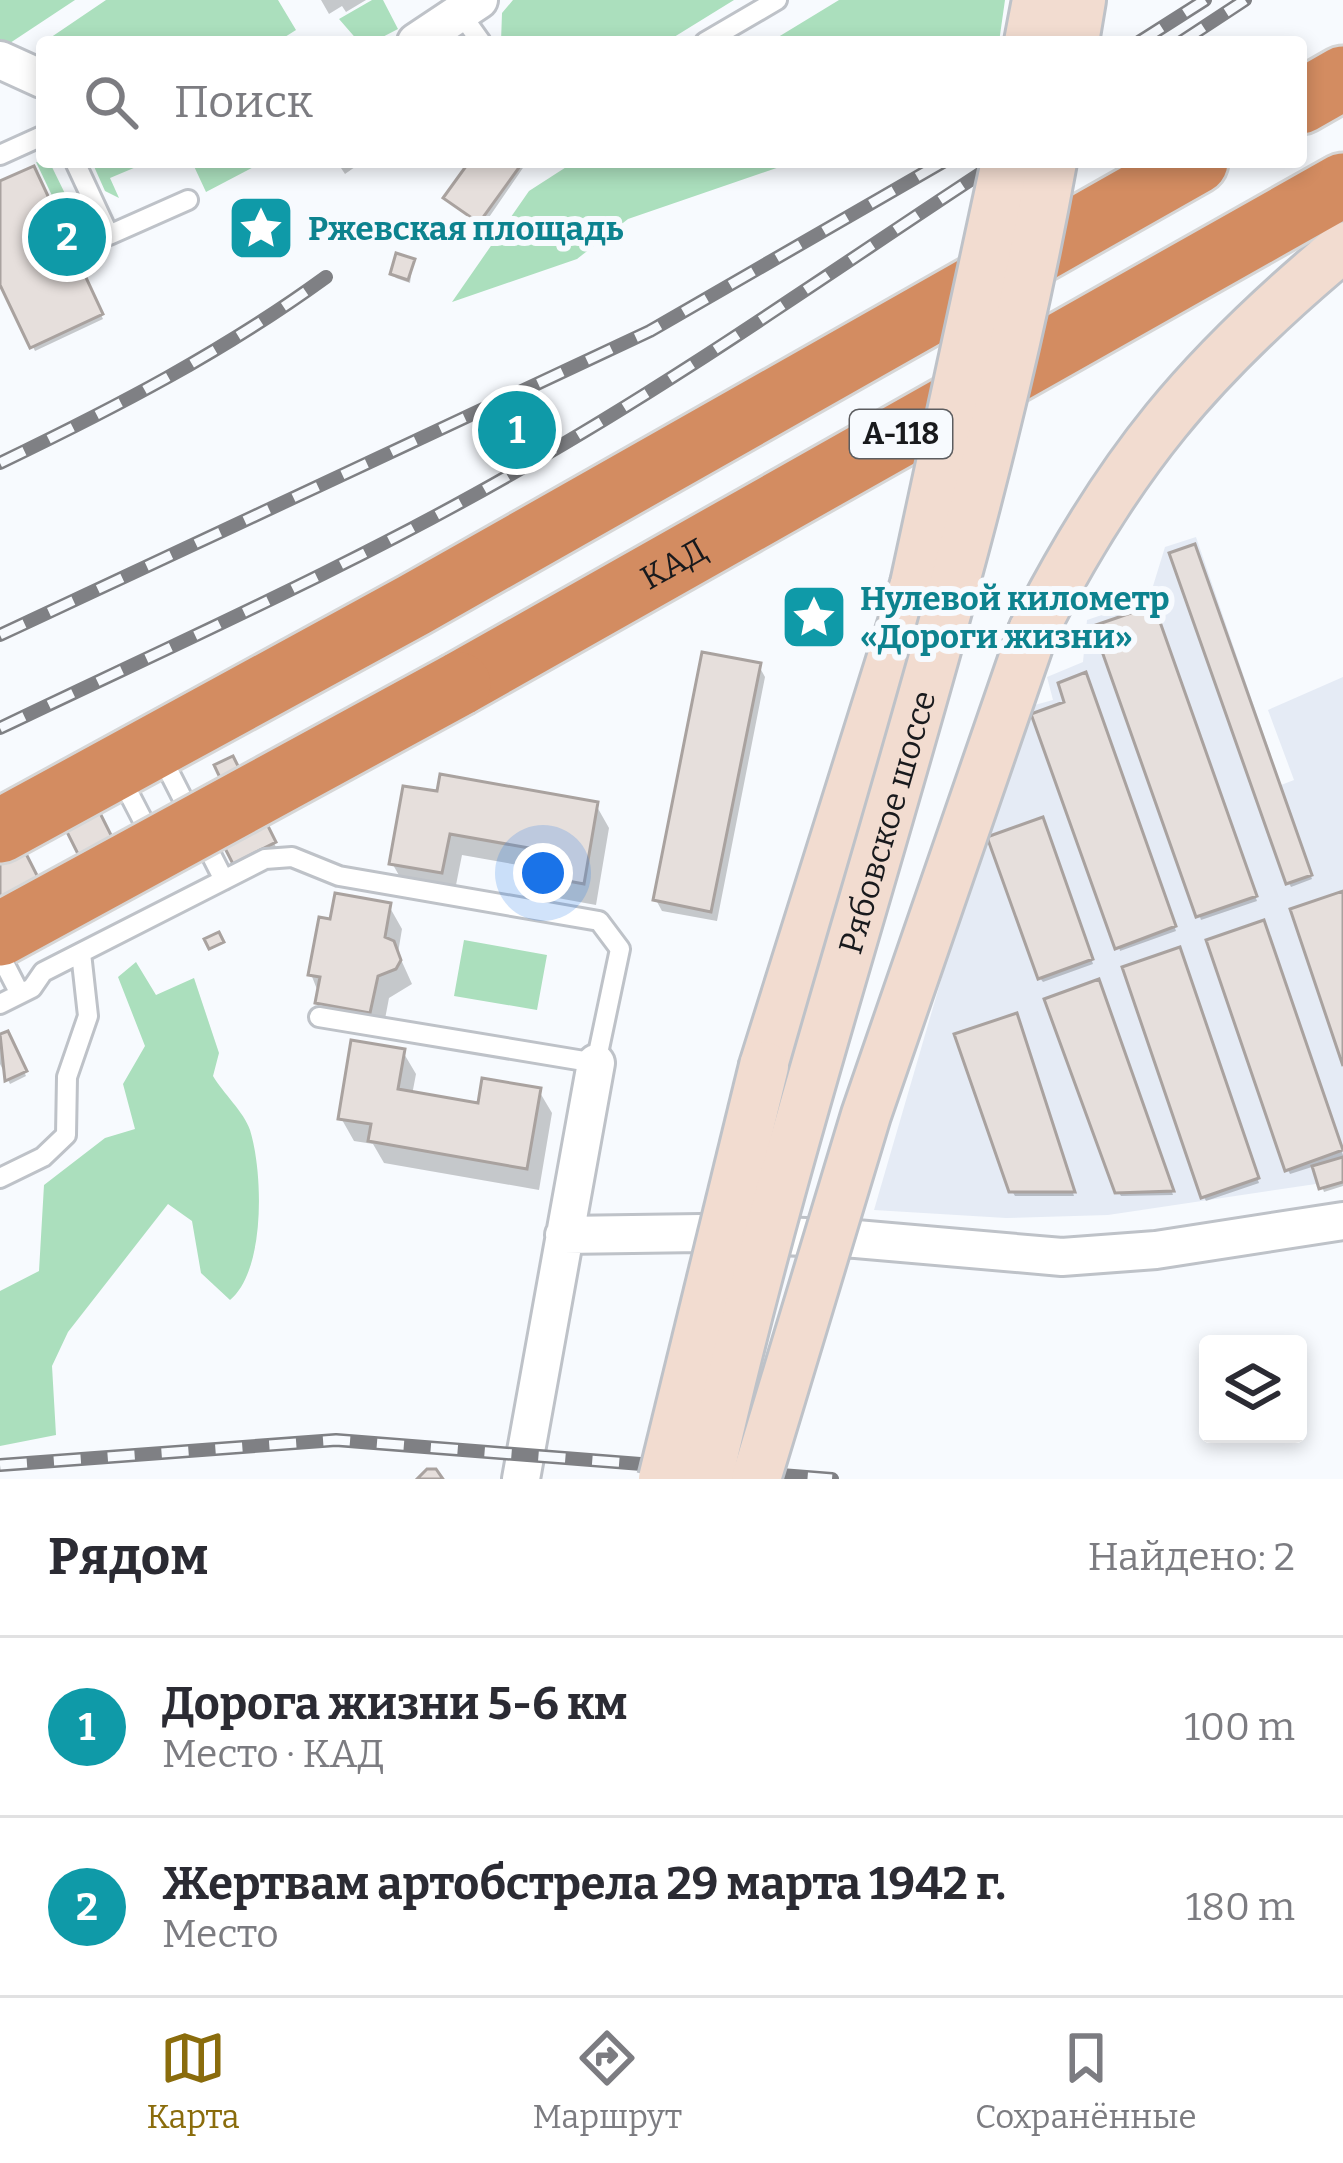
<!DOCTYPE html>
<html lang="ru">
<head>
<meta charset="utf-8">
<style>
  body { margin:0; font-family:Bitter,serif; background:#f7f7f7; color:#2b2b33 }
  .controls { position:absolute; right:36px; bottom:36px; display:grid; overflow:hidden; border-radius:12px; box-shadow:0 6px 18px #0003 }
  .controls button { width:108px; height:108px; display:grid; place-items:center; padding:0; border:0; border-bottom:3px solid #e1e1e2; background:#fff; color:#2b2b33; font:60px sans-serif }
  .you { position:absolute; left:543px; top:873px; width:42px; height:42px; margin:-30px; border:9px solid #fff; border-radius:50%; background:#1a73e8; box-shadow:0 0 0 18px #1a73e833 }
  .badge { display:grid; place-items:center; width:78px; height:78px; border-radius:50%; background:#8a6c0c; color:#fff; font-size:39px; font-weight:700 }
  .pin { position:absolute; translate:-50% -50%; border:6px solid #fff; box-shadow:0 3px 12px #0006 }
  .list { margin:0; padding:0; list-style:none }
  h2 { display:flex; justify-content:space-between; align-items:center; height:156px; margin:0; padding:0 48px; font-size:51px }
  h2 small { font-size:39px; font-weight:400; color:#7c7c81 }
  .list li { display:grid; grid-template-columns:78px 1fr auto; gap:36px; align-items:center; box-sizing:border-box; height:180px; padding:0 48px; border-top:3px solid #e1e1e2 }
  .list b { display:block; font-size:45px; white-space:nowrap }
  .list p { margin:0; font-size:39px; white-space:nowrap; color:#7c7c81 }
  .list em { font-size:39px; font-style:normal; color:#7c7c81 }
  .icon { flex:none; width:66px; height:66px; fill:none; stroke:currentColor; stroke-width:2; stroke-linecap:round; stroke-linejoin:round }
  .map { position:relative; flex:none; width:1343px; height:1479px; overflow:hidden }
  .search { position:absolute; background:#fff; box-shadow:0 6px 18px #0003; left:36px; right:36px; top:36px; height:132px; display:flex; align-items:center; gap:30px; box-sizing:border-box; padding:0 42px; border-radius:12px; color:#7c7c81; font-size:45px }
  .sheet { height:516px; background:#fff }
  nav { display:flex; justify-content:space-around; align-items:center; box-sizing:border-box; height:168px; border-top:3px solid #e1e1e2; background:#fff; font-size:33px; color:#7c7c81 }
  nav a { display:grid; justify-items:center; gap:6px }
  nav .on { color:#8a6c0c }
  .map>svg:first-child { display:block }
</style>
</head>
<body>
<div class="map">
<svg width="1343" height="1479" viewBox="0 0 1343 1479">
  <rect width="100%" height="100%" fill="#f7fafe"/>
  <!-- built -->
  <path fill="#e5ebf5" d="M1196,537L1281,785L1294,780L1268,710L1343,677V1180L1108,1215L1006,1218L874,1210L1020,709L1053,700L1047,677L1083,662L1087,620L1149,599L1165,547Z"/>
  <!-- green -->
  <path fill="#abdfbd" d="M0,0H75L10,43L0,39Z
    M106,0H278L296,30L277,42H44Z
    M372,0H383L398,29L373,42H359L339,19Z
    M513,0H734L666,42H501L502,13Z
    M839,0H1005L999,42H770Z
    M36,162L51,165L73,210L66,225Z
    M92,162H148L110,178L119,198L105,191Z
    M192,162H263L206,192Z
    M574,162H794L628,219L577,259L452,302L529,191Z
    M464,940L547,955L537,1010L454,996Z
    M136,962L156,995L194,978L219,1053L213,1076C223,1093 244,1112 250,1130C263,1172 266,1270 230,1300L201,1273L192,1221L168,1204L68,1332L52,1366L56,1435L0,1446V1291L39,1271L44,1185L105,1138L135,1129L123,1084L145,1046L118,977Z"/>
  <!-- shadow -->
  <path fill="#0003" d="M321,0H366L346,12L342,6L329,14Z
    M337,162H362L345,174Z
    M472,162H527L483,226L447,198Z
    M32,170L103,319L35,351L0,278V185Z
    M413,262L410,283L396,278L393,274Z
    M1196,551L1312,879L1291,887L1289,883Z
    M1155,613L1257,901L1201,920L1097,628Z
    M759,666L765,677L717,921L662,911L656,900Z
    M1087,680L1176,931L1120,951L1068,704Z
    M231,760L276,847L238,867L211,814Z
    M405,789L596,805L609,828L596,905L541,895L529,867L462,855L454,895L405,886L392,863Z
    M1044,825L1093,964L1043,982L1040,978Z
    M389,906L402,929L398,953L412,984L389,998L382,1035L331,1025L311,974L333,923Z
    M1265,927L1343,1155V1186L1324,1192L1315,1166L1290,1174L1288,1170L1210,941Z
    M1181,955L1259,1183L1206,1201L1204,1197Z
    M1100,987L1173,1195L1121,1196L1118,1191Z
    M1018,1021L1074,1196H1015L1012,1191Z
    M7,1034L26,1076L10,1084L0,1064V1038Z
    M403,1052L416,1074L412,1095L480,1106L539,1091L552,1113L539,1190L384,1163L373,1144L354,1141L341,1118Z"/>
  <!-- building -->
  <path fill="#e6dfdc" stroke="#a9a29f" stroke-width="3" d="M469,162H523L479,223L443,198Z
    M34,166L103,314L30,348L0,285V181Z
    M396,253L415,259L408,280L390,274Z
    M1195,544L1312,875L1286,884L1169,553Z
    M1154,605L1257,896L1196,917L1093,626Z
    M702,652L761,663L711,912L653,900Z
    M1086,672L1176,926L1115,949L1031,714L1064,702L1058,683Z
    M233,756L276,842L233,864L207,813L231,801L214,765Z
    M440,774L598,802L584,884L525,873L529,848L450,834L442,873L389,864L403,786L437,791Z
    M85,783L123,859L89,876L51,800Z
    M1043,817L1093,959L1038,979L987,837Z
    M16,834L50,901L0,906V842Z
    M1343,891V1066L1290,909Z
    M335,893L391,903L385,937L394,941L401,960L396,969L378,976L370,1013L315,1003L320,977L308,975L319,917L330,919Z
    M1264,920L1343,1150L1285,1171L1206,940Z
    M219,932L224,942L209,949L204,939Z
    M1180,947L1259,1178L1201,1198L1122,967Z
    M1099,979L1174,1191L1115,1193L1044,999Z
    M1017,1013L1075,1192H1009L954,1034Z
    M8,1031L27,1071L5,1081L0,1034Z
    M351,1040L405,1049L398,1089L478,1103L482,1078L541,1088L527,1169L368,1141L371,1124L338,1119Z
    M1343,1157V1182L1319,1189L1312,1166Z
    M427,1469H436L443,1479H417Z"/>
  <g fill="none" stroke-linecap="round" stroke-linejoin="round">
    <defs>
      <path id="lane" d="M461,14L481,42
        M705,42L777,0
        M0,155L42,136
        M75,162L109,235L188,200
        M161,756L224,880
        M126,774L123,782L153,840
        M0,955L20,994
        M0,1004L32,988L43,972L265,859L292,857L339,876L599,921L620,949L596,1063L319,1017
        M0,1178L43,1157L66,1135L67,1077L88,1016L81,953"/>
      <path id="street" d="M416,42L479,0
        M0,60L42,79
        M564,1235L701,1233L856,1239L1062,1257L1156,1250L1343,1221
        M521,1479L596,1063"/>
      <path id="secondary" d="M1029,42L1037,0
        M1074,42L1081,0
        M1033,631C1119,462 1198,368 1343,247
        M764,1066L915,584"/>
      <g id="highway">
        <path d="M1301,102L1343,78"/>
        <path id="s1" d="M459,684L1343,185"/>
        <path d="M0,831L414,605L1196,162"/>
      </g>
    </defs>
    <!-- lane casing -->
    <use href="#lane" stroke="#bec2c8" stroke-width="24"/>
    <!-- street casing -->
    <use href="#street" stroke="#bec2c8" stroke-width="42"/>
    <!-- secondary casing -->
    <use href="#secondary" stroke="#bec2c8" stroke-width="54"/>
    <!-- highway casing -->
    <use href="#highway" stroke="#d6d6d6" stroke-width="69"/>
    <!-- lane -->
    <use href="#lane" stroke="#fff" stroke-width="18"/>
    <!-- street -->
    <use href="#street" stroke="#fff" stroke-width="36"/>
    <!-- secondary -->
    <use href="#secondary" stroke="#f2dcd0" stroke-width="48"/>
    <!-- highway -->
    <use href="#highway" stroke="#d38c61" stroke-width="63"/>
    <defs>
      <path id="rail" d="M1139,42L1205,0
        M1181,42L1245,0
        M0,463C114,408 223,352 326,277
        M0,635L650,331L943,162
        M0,728C175,644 354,565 522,468C686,375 840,265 998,162
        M0,1465L336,1440L832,1479"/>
    </defs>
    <!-- rail casing -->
    <use href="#rail" stroke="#7f8084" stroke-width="14"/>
    <!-- rail -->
    <use href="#rail" stroke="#f7fafe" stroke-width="9" stroke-dasharray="27" stroke-linecap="butt"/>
    <defs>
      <g id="secondary-bridge">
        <path d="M915,584L1006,162"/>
        <path d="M663,1479L764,1066"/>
        <path id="s2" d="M708,1479C807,1036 971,610 1052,162"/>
        <path d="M756,1479L866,1115L1033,631"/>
      </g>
      <path id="highway-bridge" d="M0,934L459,684"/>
    </defs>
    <!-- secondary-bridge casing -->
    <use href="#secondary-bridge" stroke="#bec2c8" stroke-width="54" stroke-linecap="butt"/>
    <!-- highway-bridge casing -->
    <use href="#highway-bridge" stroke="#d6d6d6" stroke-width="69" stroke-linecap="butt"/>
    <!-- secondary-bridge -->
    <use href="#secondary-bridge" stroke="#f2dcd0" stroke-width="48"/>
    <!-- highway-bridge -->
    <use href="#highway-bridge" stroke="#d38c61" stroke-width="63"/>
  </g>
  <!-- icons -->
  <defs>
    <symbol id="sight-square" viewBox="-11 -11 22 22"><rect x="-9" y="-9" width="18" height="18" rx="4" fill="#0f9aa8" stroke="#f7fafe"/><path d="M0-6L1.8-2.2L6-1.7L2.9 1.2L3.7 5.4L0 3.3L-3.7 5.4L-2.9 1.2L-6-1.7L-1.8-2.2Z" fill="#fff"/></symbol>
  </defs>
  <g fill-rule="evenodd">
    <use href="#sight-square" x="223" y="190" width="76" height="76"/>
    <use href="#sight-square" x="776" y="579" width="76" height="76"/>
  </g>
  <g text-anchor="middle" stroke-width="12" stroke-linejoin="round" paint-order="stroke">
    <!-- shield labels -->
    <rect fill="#f7fafe" stroke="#5c5d60" stroke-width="3" x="850" y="410" width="102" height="48" rx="9"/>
    <g font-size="30" font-weight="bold" fill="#191a1d">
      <text x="901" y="444">А-118</text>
    </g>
    <!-- culture labels -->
    <g font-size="33" font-weight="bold" fill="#0d838f" stroke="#f7fafe" text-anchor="start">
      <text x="308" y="240">Ржевская площадь</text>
      <text x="860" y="610">Нулевой километр<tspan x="860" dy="38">«Дороги жизни»</tspan></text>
    </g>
    <!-- street labels -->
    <g font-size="33" fill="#191a1d" stroke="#f7fafe">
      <text dy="12" stroke="none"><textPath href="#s1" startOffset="246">КАД</textPath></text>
      <text dy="12" stroke="none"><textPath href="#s2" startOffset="681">Рябовское шоссе</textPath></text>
    </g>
  </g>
</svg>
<div class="controls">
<button><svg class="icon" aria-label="layers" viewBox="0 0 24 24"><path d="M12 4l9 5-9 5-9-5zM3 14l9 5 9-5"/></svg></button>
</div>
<div class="you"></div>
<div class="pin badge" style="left:517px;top:430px;background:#0f9aa8">1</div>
<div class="pin badge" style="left:67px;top:237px;background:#0f9aa8">2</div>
<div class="search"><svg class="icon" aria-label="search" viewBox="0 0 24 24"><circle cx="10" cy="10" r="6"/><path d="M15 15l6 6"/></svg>Поиск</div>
</div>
<section class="sheet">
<h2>Рядом<small>Найдено: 2</small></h2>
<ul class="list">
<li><span class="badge" style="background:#0f9aa8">1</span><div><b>Дорога жизни 5-6 км</b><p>Место · КАД</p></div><em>100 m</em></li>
<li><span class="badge" style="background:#0f9aa8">2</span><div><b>Жертвам артобстрела 29 марта 1942 г.</b><p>Место</p></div><em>180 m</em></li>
</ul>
</section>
<nav>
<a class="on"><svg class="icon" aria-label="map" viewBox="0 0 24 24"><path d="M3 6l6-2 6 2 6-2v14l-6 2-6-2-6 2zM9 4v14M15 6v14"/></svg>Карта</a>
<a><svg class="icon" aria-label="directions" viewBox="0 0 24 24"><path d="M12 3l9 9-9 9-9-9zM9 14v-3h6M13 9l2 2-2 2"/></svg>Маршрут</a>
<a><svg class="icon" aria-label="saved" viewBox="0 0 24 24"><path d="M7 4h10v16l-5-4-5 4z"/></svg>Сохранённые</a>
</nav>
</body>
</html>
